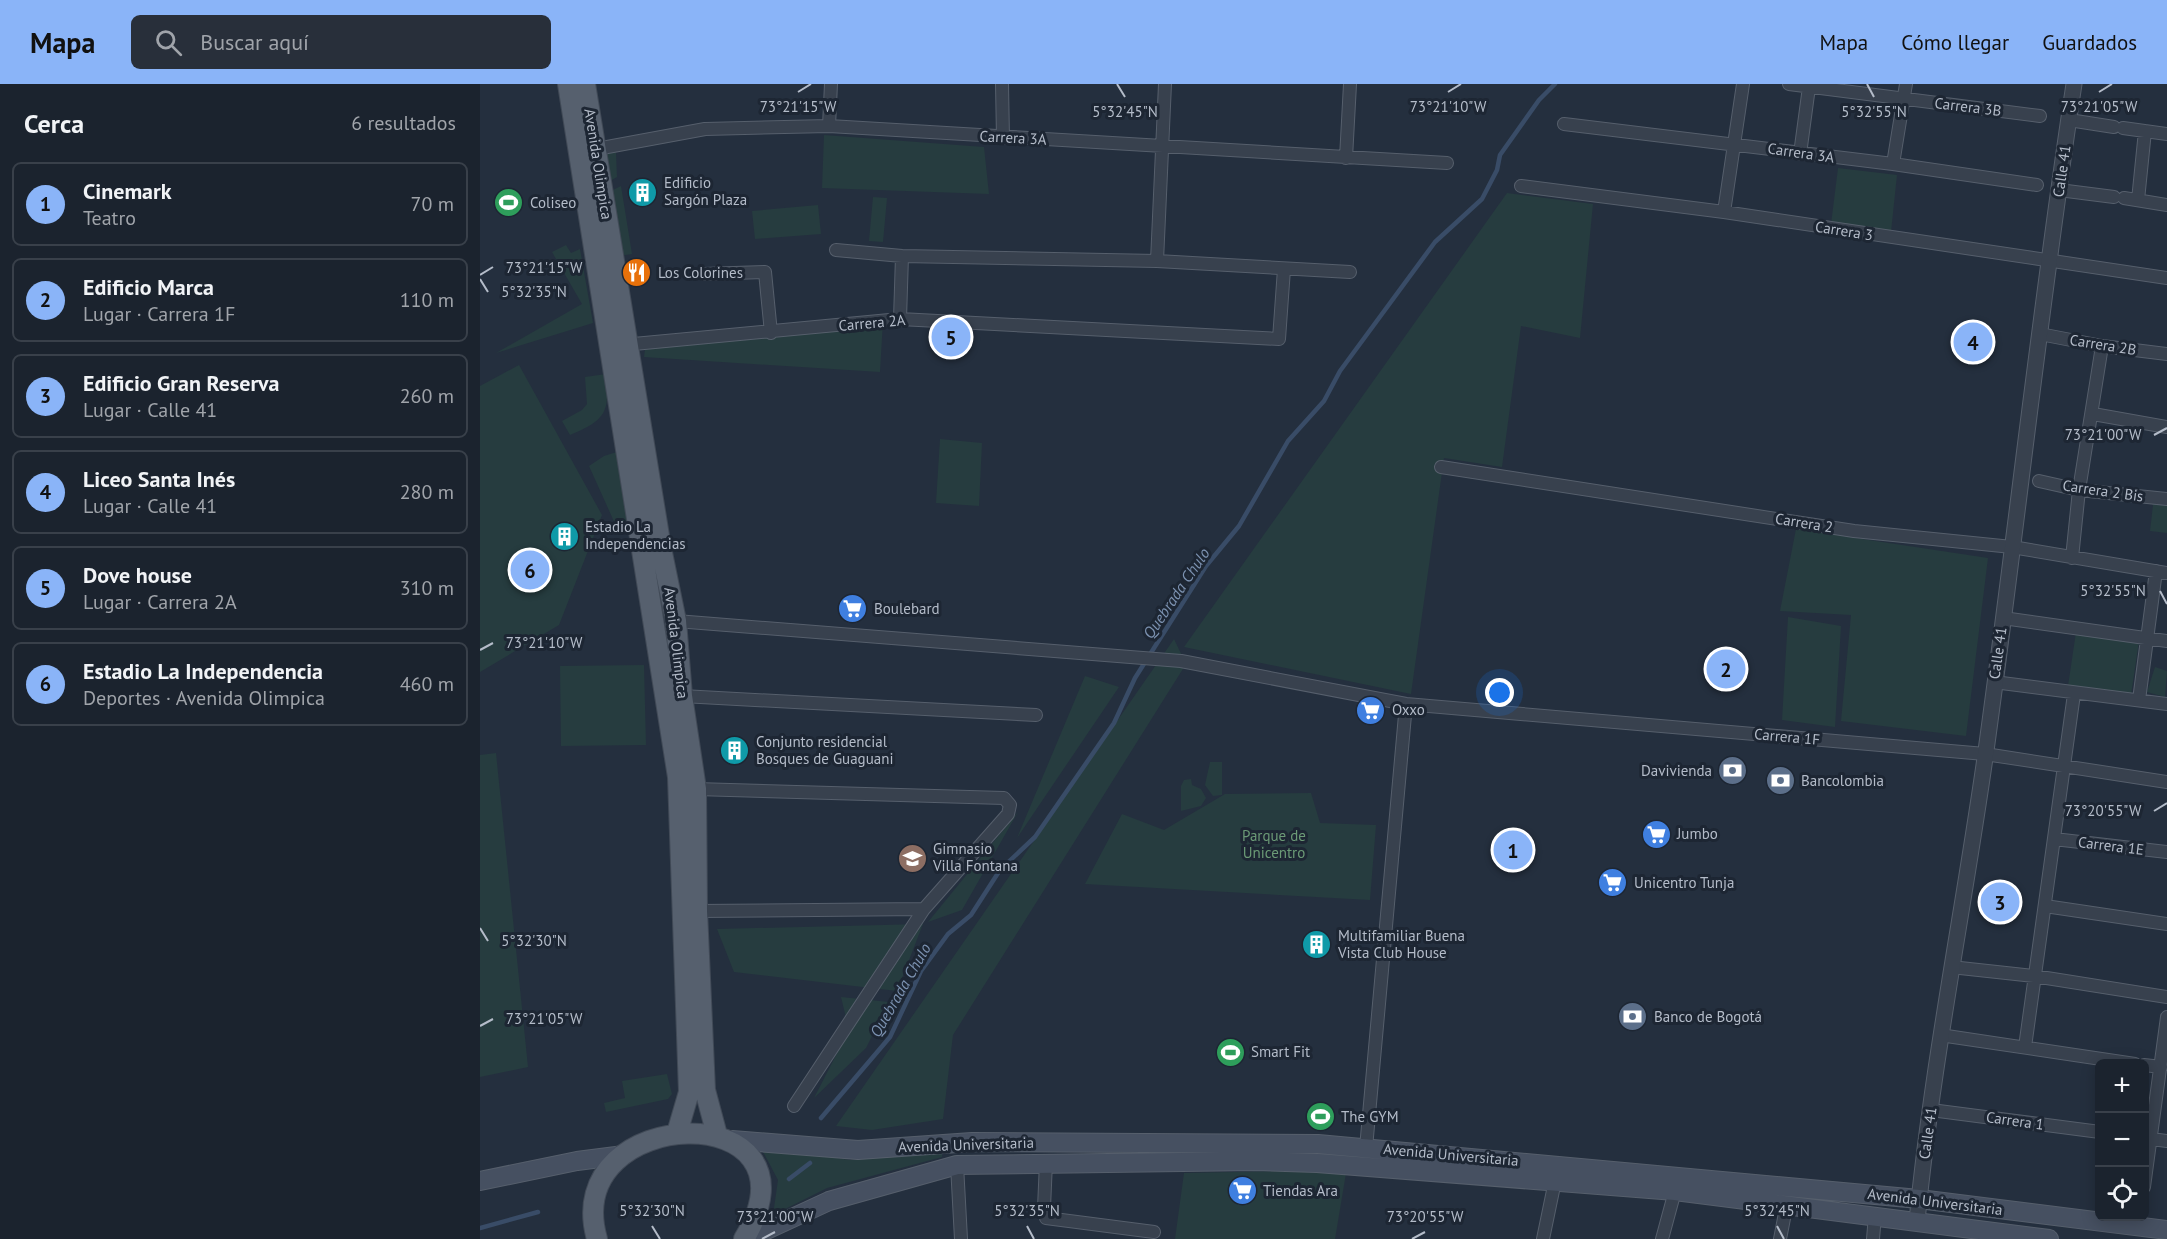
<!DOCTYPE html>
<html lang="es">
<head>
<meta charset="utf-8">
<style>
  body { margin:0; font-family:"PT Sans",sans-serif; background:#282f3a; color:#f1f3f6 }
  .controls { position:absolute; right:18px; bottom:18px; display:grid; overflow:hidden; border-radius:9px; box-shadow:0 3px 15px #0003 }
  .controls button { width:54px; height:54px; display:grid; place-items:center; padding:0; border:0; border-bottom:2px solid #39404a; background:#1b232e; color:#f1f3f6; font:30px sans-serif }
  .you { position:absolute; left:1020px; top:609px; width:21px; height:21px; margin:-15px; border:4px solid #fff; border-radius:50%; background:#1a73e8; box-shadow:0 0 0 9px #1a73e833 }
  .badge { display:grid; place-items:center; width:39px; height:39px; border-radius:50%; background:#8ab4f8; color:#111; font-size:20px; font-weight:700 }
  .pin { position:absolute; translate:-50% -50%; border:3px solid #fff; box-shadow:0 2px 6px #0006 }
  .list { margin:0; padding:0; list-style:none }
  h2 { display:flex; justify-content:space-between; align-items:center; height:78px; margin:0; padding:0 24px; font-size:26px }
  h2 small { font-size:20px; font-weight:400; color:#a0a4aa }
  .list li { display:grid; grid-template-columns:39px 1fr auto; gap:18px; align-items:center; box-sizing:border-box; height:84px; margin:0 12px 12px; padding:0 12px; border:2px solid #39404a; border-radius:9px }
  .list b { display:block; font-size:22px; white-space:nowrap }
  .list p { margin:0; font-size:20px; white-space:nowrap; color:#a0a4aa }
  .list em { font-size:20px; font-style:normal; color:#a0a4aa }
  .icon { flex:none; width:33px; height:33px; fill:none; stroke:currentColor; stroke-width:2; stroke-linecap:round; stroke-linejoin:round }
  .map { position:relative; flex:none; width:1687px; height:1155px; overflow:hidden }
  header { display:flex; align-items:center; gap:36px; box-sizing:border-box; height:84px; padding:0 30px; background:#8ab4f8; color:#111 }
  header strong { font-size:28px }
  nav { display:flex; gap:33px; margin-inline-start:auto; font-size:21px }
  .search { width:420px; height:54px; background:#282f3a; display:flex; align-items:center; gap:15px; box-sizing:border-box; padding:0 21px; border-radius:9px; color:#a0a4aa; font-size:22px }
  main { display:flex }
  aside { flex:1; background:#1b232e }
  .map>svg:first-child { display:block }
</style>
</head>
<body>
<header>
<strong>Mapa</strong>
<div class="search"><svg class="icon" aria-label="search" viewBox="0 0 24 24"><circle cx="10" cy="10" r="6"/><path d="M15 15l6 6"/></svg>Buscar aquí</div>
<nav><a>Mapa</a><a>Cómo llegar</a><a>Guardados</a></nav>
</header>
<main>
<aside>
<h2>Cerca<small>6 resultados</small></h2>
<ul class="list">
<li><span class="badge">1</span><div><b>Cinemark</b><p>Teatro</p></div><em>70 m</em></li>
<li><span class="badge">2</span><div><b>Edificio Marca</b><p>Lugar · Carrera 1F</p></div><em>110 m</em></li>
<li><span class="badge">3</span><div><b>Edificio Gran Reserva</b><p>Lugar · Calle 41</p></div><em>260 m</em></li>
<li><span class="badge">4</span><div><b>Liceo Santa Inés</b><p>Lugar · Calle 41</p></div><em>280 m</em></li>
<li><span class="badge">5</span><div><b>Dove house</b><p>Lugar · Carrera 2A</p></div><em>310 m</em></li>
<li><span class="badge">6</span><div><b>Estadio La Independencia</b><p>Deportes · Avenida Olimpica</p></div><em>460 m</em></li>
</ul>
</aside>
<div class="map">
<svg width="1687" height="1155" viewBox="0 0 1687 1155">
  <rect width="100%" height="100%" fill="#242f3e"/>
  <!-- green -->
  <path fill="#263c3f" d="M344,51L504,63L509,110L342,104Z
    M124,69H136L137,93L128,98Z
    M1358,84L1417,91L1411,148L1351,140Z
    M141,102L152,170L139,172L129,108Z
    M1027,109L1113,120L1100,254L1041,242L1022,383L964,374L931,610L704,563Z
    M393,113L407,114L403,158L389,157Z
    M338,121L341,150L275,155L272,127Z
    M86,161L91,169L100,165L113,239L16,269L102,220L72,168Z
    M403,237L400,288L164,273L165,265Z
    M39,281L122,431L79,541L0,588V302Z
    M126,290C130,328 126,336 90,351L82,337L102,326L107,320L105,293Z
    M460,355L502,359L499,422L456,419Z
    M140,367L149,443L141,447L136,442L109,382L124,372Z
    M1668,417L1687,419V449L1670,447L1673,421Z
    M1316,445L1508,474L1486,652L1361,637L1371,531L1300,527Z
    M1308,533L1361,542L1355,643L1302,636Z
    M1596,548L1659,557L1651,611L1588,602Z
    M694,555L706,580L473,951L463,1035L392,1046L356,1042Z
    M164,581L166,661L81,662L80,582Z
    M1675,583L1687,587L1685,613L1667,608Z
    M605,592L639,603L537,754Z
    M16,669L48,983L0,993V671Z
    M730,678H742V711L733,712L725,701Z
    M711,695L712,701L721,705L726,714L721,722L701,727V702L704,696Z
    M831,709L840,739L896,741L890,816L605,800L642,730L684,746L745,710Z
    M538,728L482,826L448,838Z
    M443,840L417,907L254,888L237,845Z
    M361,913L409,918L386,964L334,1014L369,946Z
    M187,990L192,1010L188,1015L126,1028L124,1019L145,1014L142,997Z
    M280,1062L370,1076L453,1064L462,1067V1073L347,1104L293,1131L298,1096Z
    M804,1087L866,1089L855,1155H695L704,1089Z"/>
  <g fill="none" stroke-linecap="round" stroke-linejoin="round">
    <!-- stream -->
    <path stroke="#394c67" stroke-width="4.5" d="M341,1034L410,953L441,887L468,850L491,831L520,786L555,753L634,639L655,594L726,482L759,442L808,357L844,317L860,287L955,158L1002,115L1017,86L1020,71L1059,16L1075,0
      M309,1095L330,1079
      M0,1144L58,1128"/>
    <defs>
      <path id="minor" d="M522,0L523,54
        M1309,0L1560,32
        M1589,36L1634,43
        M1084,40L1413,80L1557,101
        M349,42L351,0
        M1643,44L1687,50
        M111,66L225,45L349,42L967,79
        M1320,70L1329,3
        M866,74L870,0
        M1413,80L1426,0
        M1041,102L1244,128L1687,194
        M1579,106L1634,113
        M1644,114L1687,121
        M1658,116L1665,47
        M1244,128L1263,0
        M356,166L422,172L677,177L870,188
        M677,177L685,0
        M224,190L285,188L291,249
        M420,235L422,172
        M1560,250L1622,262L1687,270
        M143,261L420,235L799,255L804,185
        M1613,330L1687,343
        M961,383L1374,447L1532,463L1687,489
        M1559,397L1599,406L1687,415
        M1592,474L1599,406L1622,262
        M1523,534L1687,557
        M196,537L701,577L926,620L1505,670L1687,698
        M1514,598L1687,620
        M202,612L556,631
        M1659,616L1676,487
        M216,705L524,714L530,721L528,730L444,825L314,1022
        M1574,755L1687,768
        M1565,822L1687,840
        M217,827L444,825
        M1471,883L1554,892L1687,913
        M1460,951L1655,980
        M1545,963L1594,610
        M1664,981L1681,983
        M1451,1026L1620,1048
        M1664,1054L1687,1057
        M886,1064L926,620
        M566,1078L564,1124L566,1134L674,1148
        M477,1081L481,1155
        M1664,1103L1687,933
        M1063,1155L1075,1097
        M1182,1155L1195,1107
        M1300,1155L1307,1119
        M1393,1155L1395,1131"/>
      <path id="tertiary" d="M1437,1137C1452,981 1483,829 1505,674C1536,450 1560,224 1594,0"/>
      <path id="secondary" d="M252,1056L378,1066L492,1058L838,1060L1439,1115L1687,1146
        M0,1097L97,1077L144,1071
        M267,1155L349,1117L477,1081L776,1077L837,1079L1195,1107L1569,1155"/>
      <path id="primary" d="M88,0L198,693L209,1008L197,1049
        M105,0L181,464L196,537L202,612L216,705L217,827L225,1006L237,1051
        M117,1155C78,1018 350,1011 264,1155"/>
    </defs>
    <!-- minor casing -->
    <use href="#minor" stroke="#565f6c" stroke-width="14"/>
    <!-- tertiary casing -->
    <use href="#tertiary" stroke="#565f6c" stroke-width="17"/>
    <!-- secondary casing -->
    <use href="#secondary" stroke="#565f6c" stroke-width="20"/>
    <!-- primary casing -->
    <use href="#primary" stroke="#414a57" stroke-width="22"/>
    <!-- minor -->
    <use href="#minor" stroke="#38414e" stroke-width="12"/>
    <!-- tertiary -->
    <use href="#tertiary" stroke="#38414e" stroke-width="15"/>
    <!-- secondary -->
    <use href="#secondary" stroke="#465061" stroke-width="18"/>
    <!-- primary -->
    <use href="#primary" stroke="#56606e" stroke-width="20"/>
  </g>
  <!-- ticks -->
  <path fill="none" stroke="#b4bcc9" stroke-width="2" d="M637,0L645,13M1387,0L1394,13M318,8L331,0M968,8L981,0M1619,8L1632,0M0,191L13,183M0,195L8,208M1674,351L1687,344M1680,507L1687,520M0,566L13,559M1674,727L1687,719M0,844L8,857M0,942L13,935M172,1142L180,1155M547,1142L554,1155M1297,1142L1304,1155M282,1155L295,1148M932,1155L945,1148"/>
  <!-- icons -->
  <defs>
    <symbol id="building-disc" viewBox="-11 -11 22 22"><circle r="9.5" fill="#0f9aa8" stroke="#1d2633"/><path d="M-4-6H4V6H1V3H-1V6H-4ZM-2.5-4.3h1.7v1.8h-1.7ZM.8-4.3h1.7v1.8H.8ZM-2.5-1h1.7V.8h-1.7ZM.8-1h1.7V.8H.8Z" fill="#fff"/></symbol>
    <symbol id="stadium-disc" viewBox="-11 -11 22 22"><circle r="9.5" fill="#2e9e5b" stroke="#1d2633"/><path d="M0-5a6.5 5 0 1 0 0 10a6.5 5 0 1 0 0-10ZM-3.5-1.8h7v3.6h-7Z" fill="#fff"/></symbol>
    <symbol id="restaurant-disc" viewBox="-11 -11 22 22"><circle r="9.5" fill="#e8710a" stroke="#1d2633"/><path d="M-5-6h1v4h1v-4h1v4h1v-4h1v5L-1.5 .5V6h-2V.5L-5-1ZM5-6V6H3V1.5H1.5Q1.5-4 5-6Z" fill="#fff"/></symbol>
    <symbol id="supermarket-disc" viewBox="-11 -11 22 22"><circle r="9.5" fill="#3f7fe0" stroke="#1d2633"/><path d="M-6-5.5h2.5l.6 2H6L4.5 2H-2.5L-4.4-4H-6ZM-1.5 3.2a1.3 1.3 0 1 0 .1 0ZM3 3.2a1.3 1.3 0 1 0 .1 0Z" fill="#fff"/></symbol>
    <symbol id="bank-disc" viewBox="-11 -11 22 22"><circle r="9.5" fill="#5c6f8a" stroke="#1d2633"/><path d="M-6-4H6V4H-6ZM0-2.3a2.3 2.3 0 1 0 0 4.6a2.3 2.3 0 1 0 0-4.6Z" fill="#fff"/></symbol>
    <symbol id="school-disc" viewBox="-11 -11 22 22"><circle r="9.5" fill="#8d6e63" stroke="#1d2633"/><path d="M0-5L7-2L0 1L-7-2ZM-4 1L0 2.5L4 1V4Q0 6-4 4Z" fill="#fff"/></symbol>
  </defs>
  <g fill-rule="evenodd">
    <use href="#building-disc" x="146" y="92" width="33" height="33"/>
    <use href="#stadium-disc" x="12" y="102" width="33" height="33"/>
    <use href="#restaurant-disc" x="140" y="172" width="33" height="33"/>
    <use href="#building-disc" x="68" y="436" width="33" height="33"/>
    <use href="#supermarket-disc" x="356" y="508" width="33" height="33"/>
    <use href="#supermarket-disc" x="874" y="610" width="33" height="33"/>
    <use href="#building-disc" x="238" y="650" width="33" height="33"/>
    <use href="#bank-disc" x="1236" y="670" width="33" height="33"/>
    <use href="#bank-disc" x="1284" y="680" width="33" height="33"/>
    <use href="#supermarket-disc" x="1160" y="734" width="33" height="33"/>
    <use href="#school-disc" x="416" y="758" width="33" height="33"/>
    <use href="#supermarket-disc" x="1116" y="782" width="33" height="33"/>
    <use href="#building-disc" x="820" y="844" width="33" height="33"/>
    <use href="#bank-disc" x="1136" y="916" width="33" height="33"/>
    <use href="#stadium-disc" x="734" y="952" width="33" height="33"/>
    <use href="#stadium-disc" x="824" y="1016" width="33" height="33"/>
    <use href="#supermarket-disc" x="746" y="1090" width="33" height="33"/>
  </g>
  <g text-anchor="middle" stroke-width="6" stroke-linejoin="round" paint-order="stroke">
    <!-- street labels -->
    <g font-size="15" fill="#b4bcc9" stroke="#1d2633">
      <text transform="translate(1488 23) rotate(7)" y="5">Carrera 3B</text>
      <text transform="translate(533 54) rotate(3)" y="5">Carrera 3A</text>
      <text transform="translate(1321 69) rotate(8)" y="5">Carrera 3A</text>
      <text transform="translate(118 80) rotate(81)" y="5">Avenida Olimpica</text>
      <text transform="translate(1582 87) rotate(-82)" y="5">Calle 41</text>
      <text transform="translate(1364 147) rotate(9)" y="5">Carrera 3</text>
      <text transform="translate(392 239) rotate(-5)" y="5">Carrera 2A</text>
      <text transform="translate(1623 261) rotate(9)" y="5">Carrera 2B</text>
      <text transform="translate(1623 407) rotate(8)" y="5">Carrera 2 Bis</text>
      <text transform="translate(1324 439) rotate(9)" y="5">Carrera 2</text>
      <text transform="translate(196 559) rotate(83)" y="5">Avenida Olimpica</text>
      <text transform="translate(1518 569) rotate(-82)" y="5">Calle 41</text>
      <text transform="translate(1307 653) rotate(5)" y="5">Carrera 1F</text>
      <text transform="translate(1631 762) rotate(7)" y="5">Carrera 1E</text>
      <text transform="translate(1535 1037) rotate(8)" y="5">Carrera 1</text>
      <text transform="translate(1448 1049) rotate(-82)" y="5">Calle 41</text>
      <text transform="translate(486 1061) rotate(-2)" y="5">Avenida Universitaria</text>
      <text transform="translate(971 1071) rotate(5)" y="5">Avenida Universitaria</text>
      <text transform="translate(1455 1118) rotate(7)" y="5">Avenida Universitaria</text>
    </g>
    <!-- poi labels -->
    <g font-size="15" fill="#b4bcc9" stroke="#1d2633" text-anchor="start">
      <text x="184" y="104">Edificio<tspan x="184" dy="17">Sargón Plaza</tspan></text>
      <text x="50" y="124">Coliseo</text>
      <text x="178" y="194">Los Colorines</text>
      <text x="105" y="448">Estadio La<tspan x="105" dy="17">Independencias</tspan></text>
      <text x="394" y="530">Boulebard</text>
      <text x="912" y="631">Oxxo</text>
      <text x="276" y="663">Conjunto residencial<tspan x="276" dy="17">Bosques de Guaguani</tspan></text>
      <text x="1232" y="692" text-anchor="end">Davivienda</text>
      <text x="1321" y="702">Bancolombia</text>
      <text x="1197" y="755">Jumbo</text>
      <text x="453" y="770">Gimnasio<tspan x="453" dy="17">Villa Fontana</tspan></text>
      <text x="1154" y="804">Unicentro Tunja</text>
      <text x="858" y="857">Multifamiliar Buena<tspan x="858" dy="17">Vista Club House</tspan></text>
      <text x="1174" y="938">Banco de Bogotá</text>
      <text x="771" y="973">Smart Fit</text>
      <text x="861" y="1038">The GYM</text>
      <text x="783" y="1112">Tiendas Ara</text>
    </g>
    <!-- park labels -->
    <g font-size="15" fill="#6b9a76" stroke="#1d2633">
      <text x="794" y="757">Parque de<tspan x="794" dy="17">Unicentro</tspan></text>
    </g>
    <!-- water labels -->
    <g font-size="16" font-style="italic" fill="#7c92b1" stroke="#1d2633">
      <text transform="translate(696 509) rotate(-56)" y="6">Quebrada Chulo</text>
      <text transform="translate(420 906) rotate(-60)" y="6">Quebrada Chulo</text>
    </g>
  </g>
  <g font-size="15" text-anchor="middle" fill="#b4bcc9" stroke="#1d2633" stroke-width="6" stroke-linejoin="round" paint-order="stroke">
    <text x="318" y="28">73°21'15"W</text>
    <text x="968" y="28">73°21'10"W</text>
    <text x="1619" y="28">73°21'05"W</text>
    <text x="645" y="33">5°32'45"N</text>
    <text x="1394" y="33">5°32'55"N</text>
    <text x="64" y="189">73°21'15"W</text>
    <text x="54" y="213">5°32'35"N</text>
    <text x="1623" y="356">73°21'00"W</text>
    <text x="1633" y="512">5°32'55"N</text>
    <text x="64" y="564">73°21'10"W</text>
    <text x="1623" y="732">73°20'55"W</text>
    <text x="54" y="862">5°32'30"N</text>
    <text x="64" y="940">73°21'05"W</text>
    <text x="172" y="1132">5°32'30"N</text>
    <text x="547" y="1132">5°32'35"N</text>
    <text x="1297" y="1132">5°32'45"N</text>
    <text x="295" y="1138">73°21'00"W</text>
    <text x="945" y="1138">73°20'55"W</text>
  </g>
</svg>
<div class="controls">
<button>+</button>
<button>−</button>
<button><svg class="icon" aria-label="locate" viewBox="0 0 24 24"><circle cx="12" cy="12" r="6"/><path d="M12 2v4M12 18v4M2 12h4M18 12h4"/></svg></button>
</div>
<div class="you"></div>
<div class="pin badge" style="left:1033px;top:766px">1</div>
<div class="pin badge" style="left:1246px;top:585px">2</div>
<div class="pin badge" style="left:1520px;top:818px">3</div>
<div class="pin badge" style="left:1493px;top:258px">4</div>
<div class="pin badge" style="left:471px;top:253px">5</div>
<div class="pin badge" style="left:50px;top:486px">6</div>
</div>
</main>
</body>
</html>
